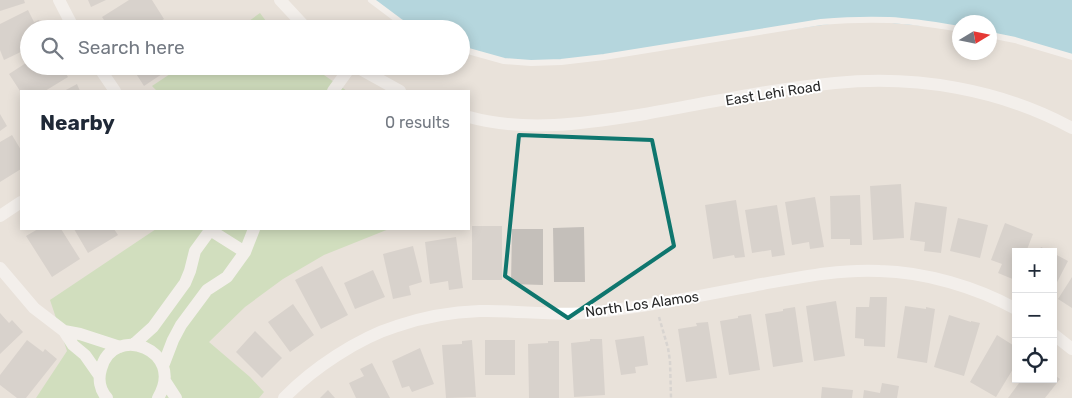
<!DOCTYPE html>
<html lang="en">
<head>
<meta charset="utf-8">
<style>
  body { margin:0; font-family:Rubik,sans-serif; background:#f6f6f7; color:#1f2937 }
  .controls { position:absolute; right:15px; bottom:15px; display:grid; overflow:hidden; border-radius:0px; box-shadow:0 2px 12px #0003 }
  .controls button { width:45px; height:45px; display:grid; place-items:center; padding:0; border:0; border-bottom:1px solid #e0e1e3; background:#fff; color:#1f2937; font:25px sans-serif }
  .compass { position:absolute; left:952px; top:15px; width:45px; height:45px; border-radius:50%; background:#fff; box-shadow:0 2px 12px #0003; rotate:80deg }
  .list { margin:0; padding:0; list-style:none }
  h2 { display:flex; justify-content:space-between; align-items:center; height:65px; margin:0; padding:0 20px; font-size:21px }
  h2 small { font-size:16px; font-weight:400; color:#747a83 }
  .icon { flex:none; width:28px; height:28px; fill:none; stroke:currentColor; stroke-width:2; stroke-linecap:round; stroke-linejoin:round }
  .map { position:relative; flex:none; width:1072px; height:398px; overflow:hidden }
  .search { position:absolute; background:#fff; box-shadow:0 2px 12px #0003; left:20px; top:20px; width:450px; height:55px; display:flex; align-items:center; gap:12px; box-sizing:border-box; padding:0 18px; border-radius:28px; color:#747a83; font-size:19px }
  .panel { position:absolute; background:#fff; box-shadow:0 2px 12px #0003; left:20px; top:90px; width:450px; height:140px; border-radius:0px }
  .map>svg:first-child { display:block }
</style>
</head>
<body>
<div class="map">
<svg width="1072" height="398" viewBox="0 0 1072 398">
  <rect width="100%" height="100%" fill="#e9e2da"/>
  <!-- green -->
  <path fill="#b3da9b" d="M260,13L272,29H238Z
    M182,66H311L347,91H157L152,86Z
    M156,229H389L324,255L283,279L245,307L209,342L250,377L264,392L259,398H36L67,351L50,300Z"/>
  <!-- water -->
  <path fill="#76c8e1" d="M371,0H1072V57L990,35V22H960L959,29L858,20L561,62L504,61L461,49V29H412Z"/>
  <!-- building -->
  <path fill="#c4bfba" d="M0,0H24L25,3L0,11Z
    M88,0H106L91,7Z
    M129,0H152L164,19L148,29H110L102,17Z
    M28,10L34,22L39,20L43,29H29V48L4,60L0,50V24Z
    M29,61V66H61L68,77L45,91H20L9,74Z
    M137,66H174L144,86L133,69Z
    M77,84L80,91H64Z
    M0,114L7,126L0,131Z
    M12,135L21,150V169L0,182V142Z
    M901,184L904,238L873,240L870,186Z
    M860,195L862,245H850V239H831L830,196Z
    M815,197L824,247L810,249L809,242L792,245L785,202Z
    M736,200L745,257L735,258L734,255L713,259L705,205Z
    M915,202L947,207L941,253L924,251L925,242L910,240Z
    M777,205L785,255L772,257L771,250L752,253L745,210Z
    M958,218L988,225L980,258L950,251Z
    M1005,223L1033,234L1026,252H1016L1015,280L998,273L1002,264L991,260Z
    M472,226H502V280H472Z
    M584,227L585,282H554L553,228Z
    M38,229H61L80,259L52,277L26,236Z
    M74,229H114L118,235L88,253Z
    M512,229H543V285L511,284Z
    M456,237L463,288L449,290L448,281L430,284L425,242Z
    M413,246L422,282L409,286L411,295L393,299L383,254Z
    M1041,247L1051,252H1039Z
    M1053,253L1068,261L1053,290Z
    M322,266L348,315L321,329L295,280Z
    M373,270L385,297L355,309L344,283Z
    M1072,277V308L1058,299Z
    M870,297H887L885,347L864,346V339L855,338L856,307H869Z
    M836,301L845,356L814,361L806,306Z
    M293,304L314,335L290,352L268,322Z
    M905,306L926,309V307L935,309L927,363L897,358Z
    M795,307L803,362L773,367L765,314L783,311V309Z
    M0,313L9,323L12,320L23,332L0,354Z
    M751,314L760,370L729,375L720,321L738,318V316Z
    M949,315L971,322V321L980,323L964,376L934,367Z
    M708,322L717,378L686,382L678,329L697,326L696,323Z
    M255,331L282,358L262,378L236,352Z
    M997,335L1016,347V364L996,397L970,382Z
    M644,336L648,365L635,367L636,373L621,375L615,340Z
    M590,339H602L605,395L574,397L571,343L590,341Z
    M27,340L43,352L45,349L57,359L26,398H17L0,385V375Z
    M472,340L476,397L446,398L442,345L462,344V341Z
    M485,340H515V375H485Z
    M548,341H559V398H529L528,344L548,343Z
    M420,348L434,384L412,392L409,386L402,388L392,361Z
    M372,363L390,398H356L349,383L364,376L360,369Z
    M1053,374L1060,379L1045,398H1008L1022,379H1053Z
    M882,383L899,386L897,398H863L864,390L880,393Z
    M822,387L853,390L852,398H821Z
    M328,390L335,398H320Z"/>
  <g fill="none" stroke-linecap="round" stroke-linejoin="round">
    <!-- path -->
    <path stroke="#c3c3c3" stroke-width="2.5" stroke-dasharray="4 2.5" stroke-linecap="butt" d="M659,317L668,348L670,361L671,398"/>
    <!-- service -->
    <path stroke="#fff" stroke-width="6" d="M371,0L399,21L412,29
      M990,35L1015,40L1072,57
      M461,49L504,61L531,63L561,62L604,57L821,22C844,20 866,19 889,20C913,21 936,25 960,29"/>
    <!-- minor -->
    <path stroke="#fff" stroke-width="12" d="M59,0L74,29
      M280,0L307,29
      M98,66L115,91
      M355,66L400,91
      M333,91L351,66
      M469,117C527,133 587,123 645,114C708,103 771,89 835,83C916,75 1000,89 1072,128
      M0,216L21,202
      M210,230L245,252
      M0,268L34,308L64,331L73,345L85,355L99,375
      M64,331L80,334L120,347
      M1053,334L1072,349
      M133,345L153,327L185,283L190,271L195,251L211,229
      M163,366L173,340L181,325L207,290L227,277L245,252L254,229
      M165,381L176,398
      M107,398C100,390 98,379 101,369C113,322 187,350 158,398
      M284,398C312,369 358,338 397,326C423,317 452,312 480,311C516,310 551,316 587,313C646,307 704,295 762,284C801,277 840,269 880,271C925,272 976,287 1016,309"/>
  </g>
  <!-- marked area -->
  <path d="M0 0H1072V398H0ZM519,135L652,140L674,246L568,318L505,276Z" fill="#e9e2da" fill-opacity=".55" fill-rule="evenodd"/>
  <path fill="none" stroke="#0f766e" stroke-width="4" stroke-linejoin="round" d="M519,135L652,140L674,246L568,318L505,276Z"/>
  <g text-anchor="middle" stroke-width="4" stroke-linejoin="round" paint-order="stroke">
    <!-- street labels -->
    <g font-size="14" fill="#272727" stroke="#fff">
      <text transform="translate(773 93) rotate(-9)" y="5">East Lehi Road</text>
      <text transform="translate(642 304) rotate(-8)" y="5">North Los Alamos</text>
    </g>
  </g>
</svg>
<div class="controls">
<button>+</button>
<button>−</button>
<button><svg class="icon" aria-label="locate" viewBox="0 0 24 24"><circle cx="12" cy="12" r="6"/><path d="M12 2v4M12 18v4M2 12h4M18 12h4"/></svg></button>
</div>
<svg class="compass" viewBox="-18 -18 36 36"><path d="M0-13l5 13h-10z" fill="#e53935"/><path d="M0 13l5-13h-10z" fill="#747a83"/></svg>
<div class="search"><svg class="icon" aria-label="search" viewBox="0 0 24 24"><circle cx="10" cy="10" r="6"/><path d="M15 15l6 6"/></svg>Search here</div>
<section class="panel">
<h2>Nearby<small>0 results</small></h2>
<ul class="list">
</ul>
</section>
</div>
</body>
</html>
